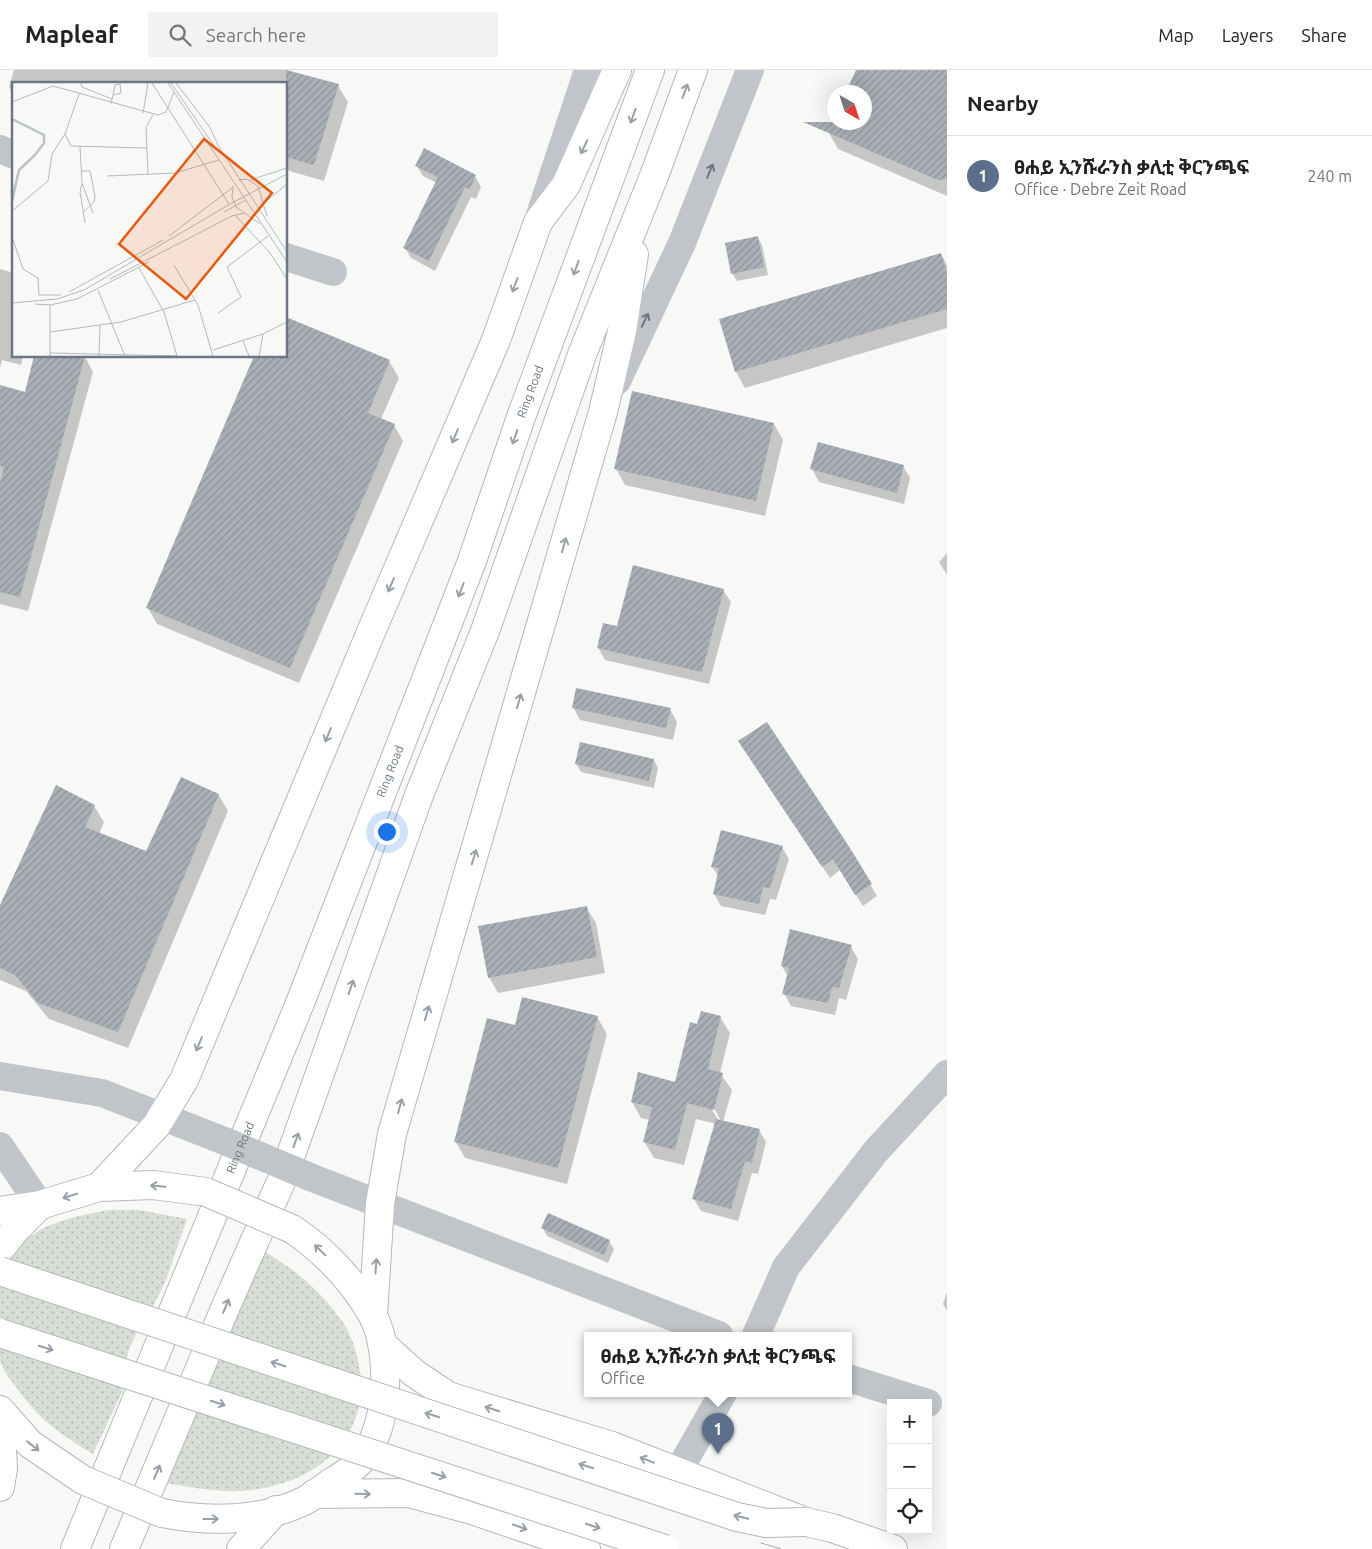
<!DOCTYPE html>
<html lang="en">
<head>
<meta charset="utf-8">
<style>
  body { margin:0; font-family:Ubuntu,"Noto Sans Ethiopic",sans-serif; background:#f2f2f2; color:#222 }
  .controls { position:absolute; right:15px; bottom:15px; display:grid; overflow:hidden; border-radius:0px; box-shadow:0 5px 20px #0002 }
  .controls button { width:45px; height:45px; display:grid; place-items:center; padding:0; border:0; border-bottom:1px solid #e0e0e0; background:#fff; color:#222; font:25px sans-serif }
  .compass { position:absolute; left:827px; top:15px; width:45px; height:45px; border-radius:50%; background:#fff; box-shadow:0 5px 20px #0002; rotate:141deg }
  .you { position:absolute; left:386px; top:761px; width:18px; height:18px; margin:-12px; border:4px solid #fff; border-radius:50%; background:#1a73e8; box-shadow:0 0 0 8px #1a73e833 }
  .badge { display:grid; place-items:center; width:32px; height:32px; border-radius:50%; background:#2563eb; color:#fff; font-size:16px; font-weight:700 }
  .pin { position:absolute; translate:-50% -41px; filter:drop-shadow(0 1px 2px #0008) }
  .pin::after { content:''; position:absolute; top:26px; width:18px; height:15px; background:inherit; clip-path:polygon(0 0,100% 0,50% 100%) }
  .popup { position:absolute; left:584px; top:1262px; width:268px; height:65px; box-sizing:border-box; display:grid; place-content:center; border-radius:0px; background:#fff; filter:drop-shadow(0 1px 4px #0005); font-size:16px; white-space:nowrap; color:#767676 }
  .popup b { font-size:19px; color:#222 }
  .popup::after { content:''; position:absolute; left:50%; top:100%; margin-left:-10px; border:10px solid transparent; border-top-color:#fff }
  .list { margin:0; padding:0; list-style:none }
  h2 { display:flex; justify-content:space-between; align-items:center; height:65px; margin:0; padding:0 20px; font-size:21px }
  h2 small { font-size:16px; font-weight:400; color:#767676 }
  .list li { display:grid; grid-template-columns:32px 1fr auto; gap:15px; align-items:center; box-sizing:border-box; height:80px; padding:0 20px; border-top:1px solid #e0e0e0 }
  .list b { display:block; font-size:19px; white-space:nowrap }
  .list p { margin:0; font-size:16px; white-space:nowrap; color:#767676 }
  .list em { font-size:16px; font-style:normal; color:#767676 }
  .icon { flex:none; width:28px; height:28px; fill:none; stroke:currentColor; stroke-width:2; stroke-linecap:round; stroke-linejoin:round }
  .map { position:relative; flex:none; width:947px; height:1479px; overflow:hidden }
  header { display:flex; align-items:center; gap:30px; box-sizing:border-box; height:70px; padding:0 25px; background:#fff; border-bottom:1px solid #e0e0e0 }
  header strong { font-size:24px }
  nav { display:flex; gap:28px; margin-inline-start:auto; font-size:18px }
  .search { width:350px; height:45px; background:#f2f2f2; display:flex; align-items:center; gap:12px; box-sizing:border-box; padding:0 18px; border-radius:0px; color:#767676; font-size:19px }
  main { display:flex }
  aside { flex:1; background:#fff }
  .map>svg:first-child { display:block }
</style>
</head>
<body>
<header>
<strong>Mapleaf</strong>
<div class="search"><svg class="icon" aria-label="search" viewBox="0 0 24 24"><circle cx="10" cy="10" r="6"/><path d="M15 15l6 6"/></svg>Search here</div>
<nav><a>Map</a><a>Layers</a><a>Share</a></nav>
</header>
<main>
<div class="map">
<svg width="947" height="1479" viewBox="0 0 947 1479">
  <defs>
    <pattern id="grass-dots" width="8" height="8" patternUnits="userSpaceOnUse" patternTransform="scale(1.25)"><rect width="8" height="8" fill="#d8ddd6"/><path d="M2 2h.1M6 6h.1" fill="none" stroke="#b3b8b3" stroke-width="1.8" stroke-linecap="round"/></pattern>
    <pattern id="building-hatch" width="6" height="6" patternUnits="userSpaceOnUse" patternTransform="scale(1.25)"><rect width="6" height="6" fill="#a9afb6"/><path d="M-1 1l2-2M0 6l6-6M5 7l2-2" fill="none" stroke="#8e939a"/></pattern>
  </defs>
  <rect width="100%" height="100%" fill="#f8f9f7"/>
  <!-- grass -->
  <path fill="url(#grass-dots)" d="M109,1140H140L187,1149L166,1210L152,1239L138,1259L130,1277L126,1290L129,1307L93,1384C60,1364 38,1349 16,1317C9,1308 3,1301 0,1290V1203C23,1156 62,1149 109,1140Z
    M257,1177C288,1195 313,1213 335,1242C339,1248 345,1254 348,1261C388,1349 331,1416 240,1421C214,1422 190,1417 165,1413L221,1285Z"/>
  <!-- shadow -->
  <path fill="#0003" fill-rule="evenodd" d="M14,0H286L338,16L348,32L324,111L286,100V14H14V26L9,17Z
    M857,0H947V126L838,79L829,63L834,50V52H864V22H847Z
    M417,96L475,106L481,117L476,129L471,127L435,201L411,188L405,178L437,113L423,106Z
    M757,167L762,175L768,205L737,211L732,203Z
    M941,184L947,195V258L745,318L736,302L720,250Z
    M0,199L14,203V286H23L21,295L2,290L0,298Z
    M85,287L93,302L28,541L0,534V317L26,324Z
    M389,291L399,308L381,349L394,355L403,371L299,613L157,554L148,538Z
    M774,354L783,370L765,446L625,415L616,399Z
    M903,396L910,408L904,434L819,412L812,399Z
    M947,483V505L939,492Z
    M723,520L731,532L709,614L605,590L598,577L617,558Z
    M573,637L670,639L677,652L673,670L580,650Z
    M747,683L849,778L877,826L863,836L840,800L830,808Z
    M654,690L658,698L654,718L581,702L576,694Z
    M218,724L228,741L128,978L49,949L26,921L0,910V838L94,736L104,752L99,764L147,783Z
    M782,777L789,789L776,830L770,829L765,845L721,836L714,824L719,807L712,797Z
    M586,837L596,853L605,903L498,923L489,907Z
    M851,877L858,889L846,930L839,928L835,945L791,936L784,923L788,907L782,896Z
    M597,947L607,964L567,1114L465,1088L456,1072L516,957Z
    M720,947L730,963L720,1003L732,1020L723,1052L759,1060L766,1072L758,1104L752,1103L738,1151L701,1141L694,1129L716,1054L696,1049L684,1095L654,1088L644,1071L650,1050L641,1048L632,1032L675,1013L698,956ZM712,1034L721,1051H719L709,1035Z
    M543,1158L609,1171L614,1179L608,1193L547,1166Z
    M947,1222V1241L943,1234Z"/>
  <!-- building -->
  <path fill="url(#building-hatch)" d="M286,0L339,14L314,95L286,87Z
    M856,0H947V109L938,110L803,52H864V22H846Z
    M424,78L476,105L470,119L465,117L429,191L403,178L438,107L415,96Z
    M758,166L764,197L731,204L725,173Z
    M941,183L947,203V239L735,302L719,249Z
    M286,247L390,290L368,343L395,354L290,598L146,538L254,286H286Z
    M34,286H85L20,527L0,522V413L4,397L0,396V315L25,322Z
    M632,321L774,353L756,431L614,399Z
    M818,372L904,395L897,423L810,399Z
    M633,495L724,519L702,602L597,578L603,553L617,556Z
    M576,618L671,638L666,658L572,638Z
    M767,652L850,778L872,814L855,825L833,789L822,797L738,671Z
    M580,672L654,689L649,711L575,694Z
    M181,707L219,724L118,962L38,933L15,905L0,898V835L56,715L95,735L85,757L146,781Z
    M721,760L783,776L770,818L763,817L759,834L713,824L719,798L711,797Z
    M587,836L597,887L488,908L478,856Z
    M790,859L852,875L839,918L832,917L828,933L782,924L789,898L781,896Z
    M522,927L598,946L558,1098L454,1072L487,948L515,955Z
    M701,941L721,946L708,999L723,1003L714,1040L687,1033L675,1080L643,1072L652,1037L631,1032L638,1002L675,1012L690,952L697,954Z
    M716,1049L760,1059L752,1093L745,1091L731,1139L692,1129Z
    M548,1143L610,1170L604,1185L541,1158Z"/>
  <g fill="none" stroke-linecap="round" stroke-linejoin="round">
    <defs>
      <path id="major" d="M0,1141L40,1135L99,1117L153,1115L206,1122
        M0,1179L16,1159L40,1135
        M382,1274L414,1303L448,1326L612,1376L806,1452L832,1458L893,1479
        M0,1340L30,1374L83,1410
        M314,1424L409,1423L472,1440L586,1479
        M162,1443C207,1452 261,1452 304,1431C314,1426 323,1418 332,1412C342,1406 355,1398 362,1389C376,1371 381,1351 384,1329C387,1304 385,1267 372,1244C353,1211 324,1180 292,1159"/>
      <g id="highway">
        <path d="M99,1117L156,1056L184,1010L371,562L496,270L538,152L566,115L617,0"/>
        <path d="M373,1245L380,1134L392,1064L603,342L622,261L634,184"/>
        <path d="M0,1343L3,1398L0,1417"/>
        <path id="s1" d="M75,1479L300,933L472,491L521,347L650,0"/>
        <path d="M124,1479L226,1236L283,1107L419,725L485,561L583,282L654,106L693,0"/>
        <path d="M241,1479L276,1440"/>
      </g>
    </defs>
    <!-- major casing -->
    <use href="#major" stroke="#b4b8bc" stroke-width="30"/>
    <!-- highway casing -->
    <use href="#highway" stroke="#b4b7bb" stroke-width="30"/>
    <!-- minor -->
    <path stroke="#c1c4c8" stroke-width="28" d="M0,79L14,85
      M539,148L588,0
      M286,187L333,202
      M617,311L682,173L750,0
      M0,1006L102,1023L227,1072
      M0,1076L40,1135
      M310,1107L719,1265
      M756,1265L786,1197L876,1081L947,1004
      M848,1308L928,1333
      M678,1402L723,1323"/>
    <!-- major -->
    <use href="#major" stroke="#fff" stroke-width="28"/>
    <!-- highway -->
    <use href="#highway" stroke="#fff" stroke-width="28"/>
    <!-- tram -->
    <path stroke="#a3a8ad" stroke-width="1" d="M761,1473L781,1479"/>
    <defs>
      <path id="major-bridge" d="M206,1122L292,1159
        M0,1201L737,1447L766,1453L806,1452
        M0,1263L665,1479
        M83,1410L162,1443"/>
    </defs>
    <!-- major-bridge casing -->
    <use href="#major-bridge" stroke="#b4b8bc" stroke-width="30" stroke-linecap="butt"/>
    <!-- minor-bridge -->
    <path stroke="#c1c4c8" stroke-width="28" d="M227,1072L310,1107"/>
    <!-- major-bridge -->
    <use href="#major-bridge" stroke="#fff" stroke-width="28"/>
  </g>
  <!-- one-way arrows -->
  <defs><path id="oneway-shaft" d="M-6 0H5M1.5-3L5.5 0L1.5 3" fill="none" stroke-width="1.6" stroke-linecap="round" stroke-linejoin="round" transform="scale(1.25)"/></defs>
  <g stroke="#97a0a9">
    <use href="#oneway-shaft" transform="translate(685 21) rotate(-70)"/>
    <use href="#oneway-shaft" transform="translate(633 46) rotate(110)"/>
    <use href="#oneway-shaft" transform="translate(584 77) rotate(115)"/>
    <use href="#oneway-shaft" transform="translate(576 198) rotate(110)"/>
    <use href="#oneway-shaft" transform="translate(515 215) rotate(110)"/>
    <use href="#oneway-shaft" transform="translate(455 366) rotate(113)"/>
    <use href="#oneway-shaft" transform="translate(515 367) rotate(109)"/>
    <use href="#oneway-shaft" transform="translate(564 475) rotate(-74)"/>
    <use href="#oneway-shaft" transform="translate(391 515) rotate(113)"/>
    <use href="#oneway-shaft" transform="translate(461 520) rotate(111)"/>
    <use href="#oneway-shaft" transform="translate(519 631) rotate(-74)"/>
    <use href="#oneway-shaft" transform="translate(328 665) rotate(113)"/>
    <use href="#oneway-shaft" transform="translate(474 787) rotate(-73)"/>
    <use href="#oneway-shaft" transform="translate(351 917) rotate(-71)"/>
    <use href="#oneway-shaft" transform="translate(427 943) rotate(-73)"/>
    <use href="#oneway-shaft" transform="translate(199 974) rotate(113)"/>
    <use href="#oneway-shaft" transform="translate(400 1036) rotate(-75)"/>
    <use href="#oneway-shaft" transform="translate(296 1070) rotate(-70)"/>
    <use href="#oneway-shaft" transform="translate(158 1116) rotate(-175)"/>
    <use href="#oneway-shaft" transform="translate(70 1126) rotate(163)"/>
    <use href="#oneway-shaft" transform="translate(320 1180) rotate(-136)"/>
    <use href="#oneway-shaft" transform="translate(376 1196) rotate(-86)"/>
    <use href="#oneway-shaft" transform="translate(226 1236) rotate(-67)"/>
    <use href="#oneway-shaft" transform="translate(46 1278) rotate(18)"/>
    <use href="#oneway-shaft" transform="translate(278 1294) rotate(-162)"/>
    <use href="#oneway-shaft" transform="translate(218 1333) rotate(18)"/>
    <use href="#oneway-shaft" transform="translate(492 1339) rotate(-162)"/>
    <use href="#oneway-shaft" transform="translate(432 1345) rotate(-162)"/>
    <use href="#oneway-shaft" transform="translate(33 1376) rotate(38)"/>
    <use href="#oneway-shaft" transform="translate(647 1390) rotate(-159)"/>
    <use href="#oneway-shaft" transform="translate(586 1396) rotate(-162)"/>
    <use href="#oneway-shaft" transform="translate(157 1402) rotate(-67)"/>
    <use href="#oneway-shaft" transform="translate(439 1405) rotate(18)"/>
    <use href="#oneway-shaft" transform="translate(363 1424) rotate(1)"/>
    <use href="#oneway-shaft" transform="translate(741 1447) rotate(-166)"/>
    <use href="#oneway-shaft" transform="translate(211 1449)"/>
    <use href="#oneway-shaft" transform="translate(593 1456) rotate(18)"/>
    <use href="#oneway-shaft" transform="translate(520 1457) rotate(19)"/>
  </g>
  <g stroke="#6b7784">
    <use href="#oneway-shaft" transform="translate(710 101) rotate(-68)"/>
    <use href="#oneway-shaft" transform="translate(645 250) rotate(-64)"/>
  </g>
  <g text-anchor="middle" stroke-width="5" stroke-linejoin="round" paint-order="stroke">
    <!-- street labels -->
    <g font-size="12" fill="#6b7784" stroke="#fff">
      <text dy="4" stroke="none"><textPath href="#s1" startOffset="1244">Ring Road</textPath></text>
      <text dy="4" stroke="none"><textPath href="#s1" startOffset="839">Ring Road</textPath></text>
      <text dy="4" stroke="none"><textPath href="#s1" startOffset="434">Ring Road</textPath></text>
    </g>
  </g>
  <!-- overview -->
  <g transform="translate(12 12)">
    <rect width="275" height="275" fill="#f8f9f7"/>
    <path fill="none" stroke="#bac3c8" stroke-width="2.5" d="M0,37L32,53V61L23,73L7,88L0,119"/>
    <path fill="none" stroke="#b3b9bf" stroke-width="1" d="M69,1L70,5L100,17M140,1L217,122M156,1L275,180M159,1L205,68M164,1L197,44L207,65L275,170M0,20L41,4L146,33L154,30L162,10M99,22L101,13L103,3L108,2L109,11L101,13M131,31L136,1M53,52L59,64L134,66M68,65L70,101L81,131M69,89H78L83,114L82,120L71,130M136,93L134,45L141,33M95,94L163,91L207,78M226,98L235,97L246,104L255,134M238,98L275,86M70,102L68,110L73,141M221,104L220,115L224,125L248,142M252,121L275,102M0,129L36,99L40,72L53,52L67,12M212,130L234,118M223,133L258,171L275,197M157,154L220,106M0,155L11,187L26,196L27,213H49M162,183L186,223L201,274M98,197L220,134L232,131M86,208L113,274M57,210L151,158M0,221L45,217L72,208L218,122L275,92M23,222L38,223L65,217L137,180M38,223V274M206,231L229,215L215,185L256,154M38,250L109,240L183,218M231,259L237,274M201,268L251,252L275,240M38,271L165,274L152,230L127,186M87,274L88,244M247,274L251,252"/>
    <path fill="#e8590c" fill-opacity="0.15" stroke="#e8590c" stroke-width="2.5" d="M192,57L260,111L174,217L107,162Z"/>
    <rect width="275" height="275" fill="none" stroke="#6b7784" stroke-width="2.5"/>
  </g>
</svg>
<div class="controls">
<button>+</button>
<button>−</button>
<button><svg class="icon" aria-label="locate" viewBox="0 0 24 24"><circle cx="12" cy="12" r="6"/><path d="M12 2v4M12 18v4M2 12h4M18 12h4"/></svg></button>
</div>
<svg class="compass" viewBox="-18 -18 36 36"><path d="M0-13l5 13h-10z" fill="#e53935"/><path d="M0 13l5-13h-10z" fill="#767676"/></svg>
<div class="you"></div>
<div class="pin badge" style="left:718px;top:1384px;background:#5c6f8a">1</div>
<div class="popup"><b>ፀሐይ ኢንሹራንስ ቃሊቲ ቅርንጫፍ</b>Office</div>
</div>
<aside>
<h2>Nearby<small></small></h2>
<ul class="list">
<li><span class="badge" style="background:#5c6f8a">1</span><div><b>ፀሐይ ኢንሹራንስ ቃሊቲ ቅርንጫፍ</b><p>Office · Debre Zeit Road</p></div><em>240 m</em></li>
</ul>
</aside>
</main>
</body>
</html>
